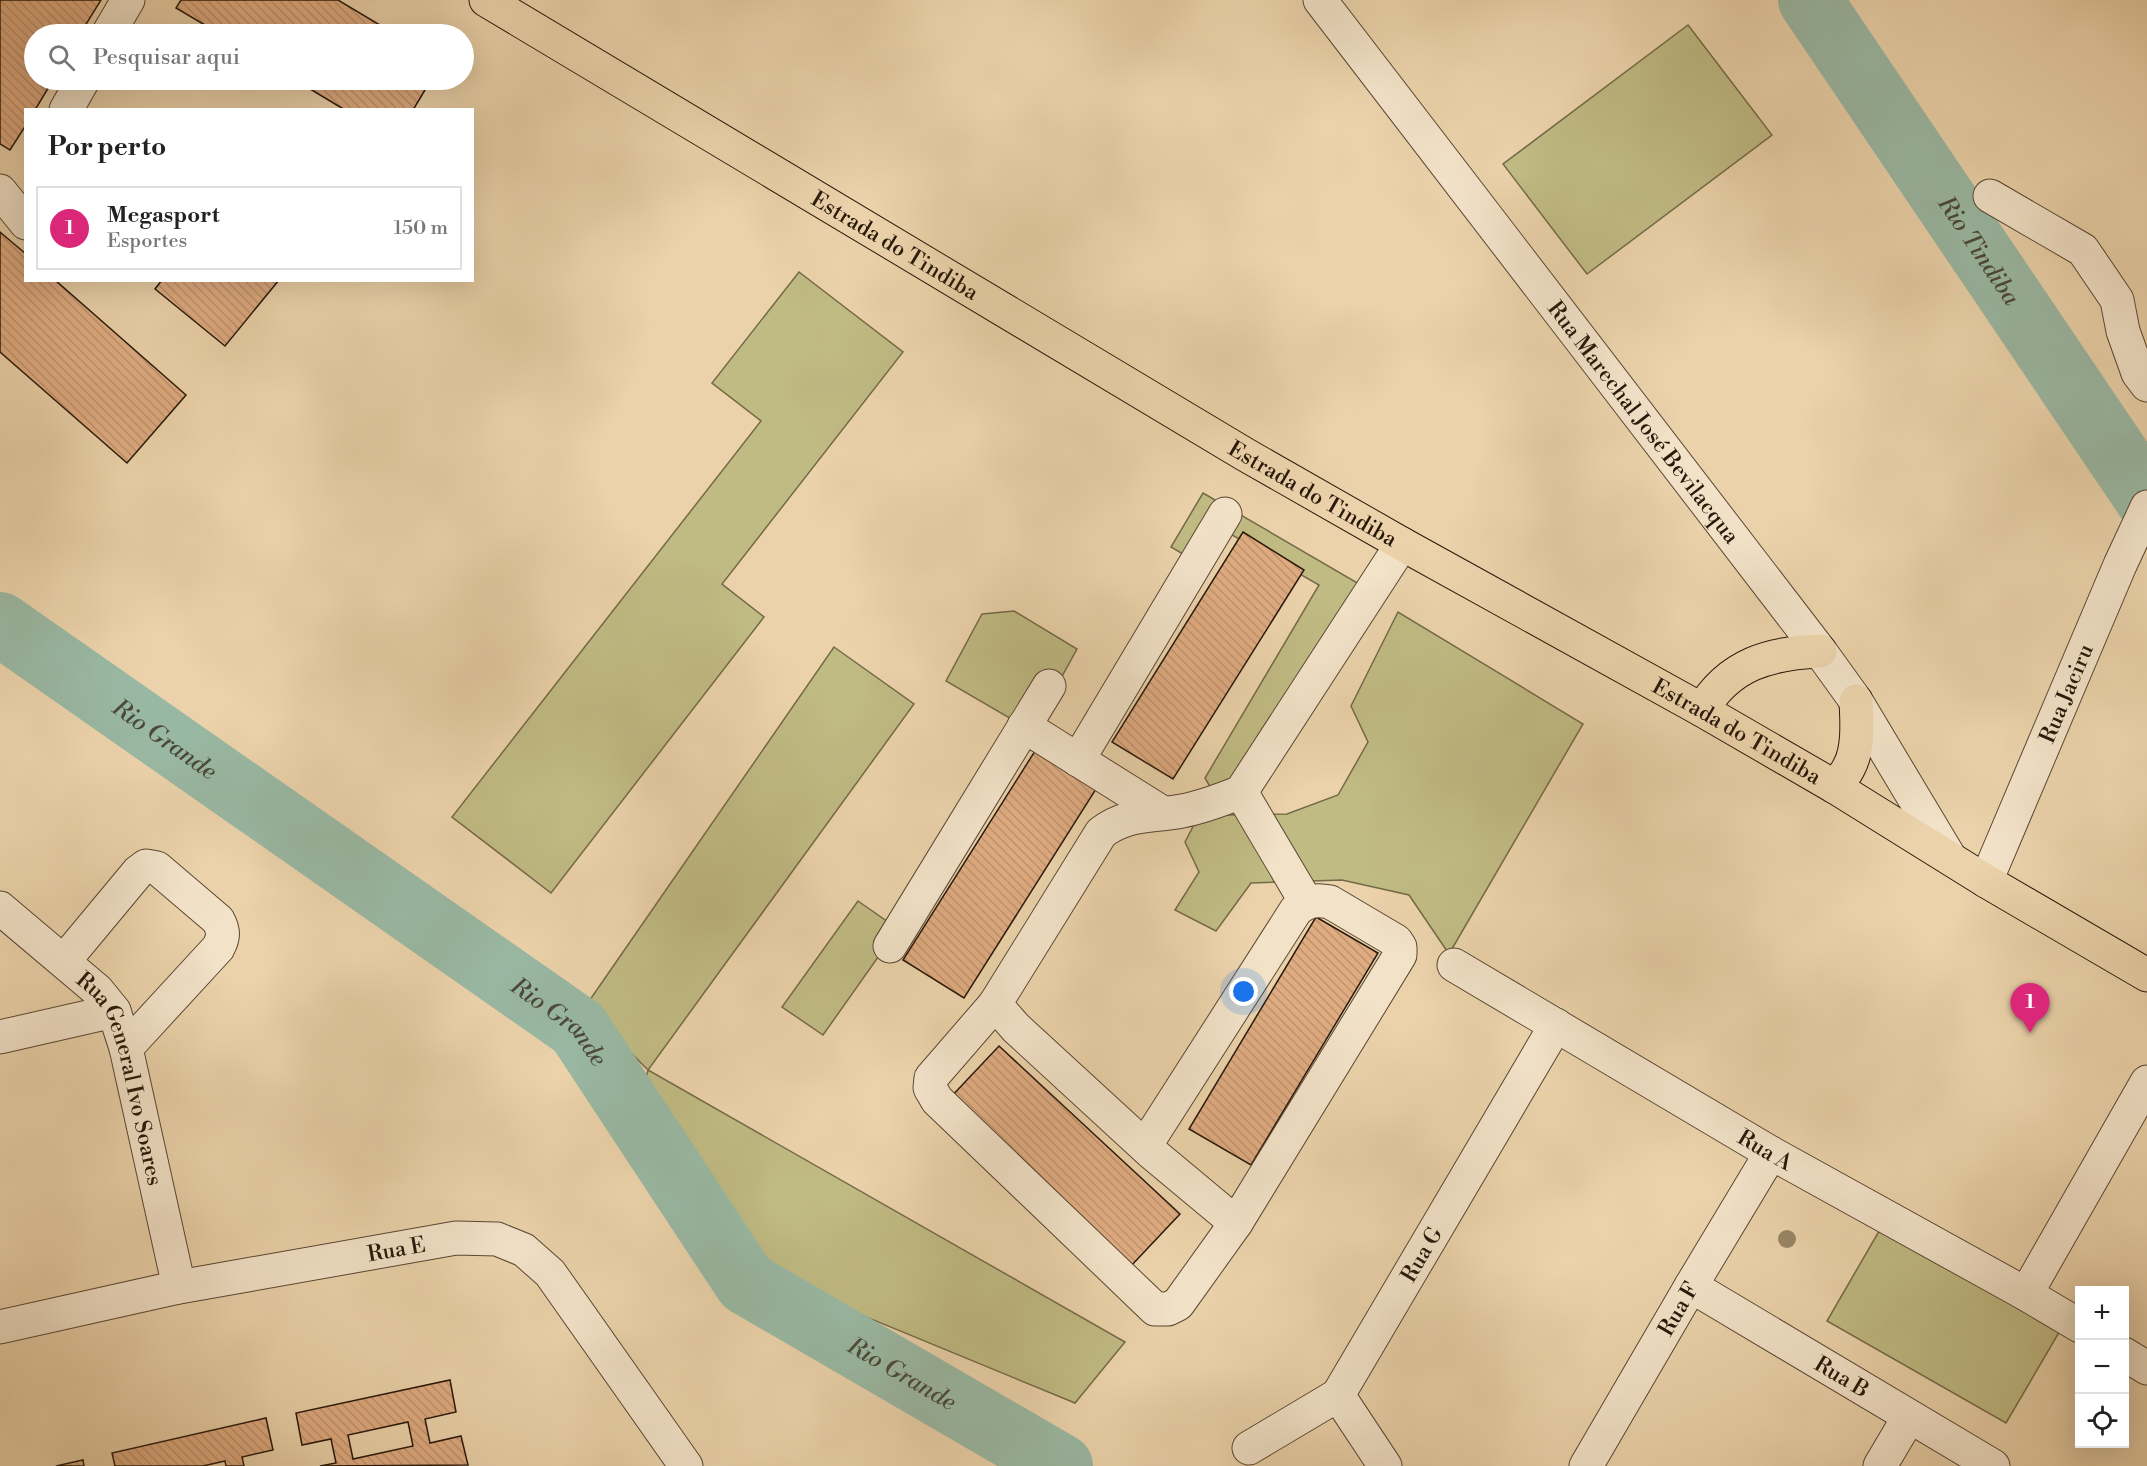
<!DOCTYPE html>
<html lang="pt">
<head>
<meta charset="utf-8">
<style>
  body { margin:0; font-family:"Libre Bodoni",serif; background:#f2f2f2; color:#222 }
  .controls { position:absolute; right:18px; bottom:18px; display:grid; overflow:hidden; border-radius:0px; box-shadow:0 6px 24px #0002 }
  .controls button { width:54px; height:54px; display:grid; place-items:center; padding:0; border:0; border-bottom:2px solid #e0e0e0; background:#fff; color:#222; font:30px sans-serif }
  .you { position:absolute; left:1244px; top:992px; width:21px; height:21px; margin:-15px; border:4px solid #fff; border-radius:50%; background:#1a73e8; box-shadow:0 0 0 9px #1a73e833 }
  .badge { display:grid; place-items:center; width:39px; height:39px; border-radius:50%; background:#db2777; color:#fff; font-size:20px; font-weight:700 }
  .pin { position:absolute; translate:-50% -50px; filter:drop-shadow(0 2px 3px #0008) }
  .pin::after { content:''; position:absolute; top:32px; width:21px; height:18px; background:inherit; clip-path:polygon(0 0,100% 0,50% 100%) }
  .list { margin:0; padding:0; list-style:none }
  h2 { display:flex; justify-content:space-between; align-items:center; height:78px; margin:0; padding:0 24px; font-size:26px }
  h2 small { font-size:20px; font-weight:400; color:#767676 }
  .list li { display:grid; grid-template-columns:39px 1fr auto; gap:18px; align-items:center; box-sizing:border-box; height:84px; margin:0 12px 12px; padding:0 12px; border:2px solid #e0e0e0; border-radius:0px }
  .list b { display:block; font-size:22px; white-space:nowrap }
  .list p { margin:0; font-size:20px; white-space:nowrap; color:#767676 }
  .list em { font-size:20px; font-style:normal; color:#767676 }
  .icon { flex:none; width:33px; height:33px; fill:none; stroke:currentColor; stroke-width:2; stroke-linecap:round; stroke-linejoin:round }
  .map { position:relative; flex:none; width:2147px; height:1466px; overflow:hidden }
  .search { position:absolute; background:#fff; box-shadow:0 6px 24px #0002; left:24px; top:24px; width:450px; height:66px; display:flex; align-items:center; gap:15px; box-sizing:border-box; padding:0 21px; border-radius:33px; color:#767676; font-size:22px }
  .panel { position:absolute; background:#fff; box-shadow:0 6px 24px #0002; left:24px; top:108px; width:450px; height:174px; border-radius:0px }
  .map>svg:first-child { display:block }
</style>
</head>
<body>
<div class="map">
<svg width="2147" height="1466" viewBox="0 0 2147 1466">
  <defs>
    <pattern id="building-back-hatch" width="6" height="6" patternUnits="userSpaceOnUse" patternTransform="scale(1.5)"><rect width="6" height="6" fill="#dfab81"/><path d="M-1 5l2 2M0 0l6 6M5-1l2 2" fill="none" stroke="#bf936e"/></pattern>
  </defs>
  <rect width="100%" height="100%" fill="#ebd2aa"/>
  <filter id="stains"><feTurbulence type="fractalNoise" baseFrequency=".00333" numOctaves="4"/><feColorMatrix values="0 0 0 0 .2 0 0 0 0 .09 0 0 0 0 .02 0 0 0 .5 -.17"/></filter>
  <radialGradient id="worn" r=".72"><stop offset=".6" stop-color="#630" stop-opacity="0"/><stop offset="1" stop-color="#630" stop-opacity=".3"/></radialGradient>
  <!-- green -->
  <path fill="#c0ba83" stroke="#746a47" stroke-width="1.5" d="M1688,25L1772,135L1587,274L1503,164Z
    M799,272L903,352L722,584L764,617L551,893L452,817L761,421L712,383Z
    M1203,493L1366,588L1227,815L1287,814L1338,795L1368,742L1351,706L1398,612L1583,724L1449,954L1409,895L1342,880L1251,883L1216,931L1175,910L1199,872L1185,842L1212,790L1205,778L1319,585L1227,532L1205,567L1171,547Z
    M1014,611L1077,649L1032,731L946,681L982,614Z
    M834,647L914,704L648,1070L1125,1342L1075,1403L757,1272L642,1097L648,1070L585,1007Z
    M858,901L898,929L823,1035L782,1007Z
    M1882,1226L2061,1329L2006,1423L1827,1321Z"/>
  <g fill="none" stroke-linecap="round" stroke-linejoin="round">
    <!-- river -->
    <g stroke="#99b8a3" stroke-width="64">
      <path id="s1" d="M1810,0L2147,499"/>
      <path id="s2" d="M0,624L578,1028L746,1283L1061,1466"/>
    </g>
  </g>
  <!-- building -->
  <path fill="url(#building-back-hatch)" stroke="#28190b" stroke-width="1.5" fill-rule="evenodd" d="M0,0H101L80,34H34V80H53L35,110H26V125L10,150L0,144Z
    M181,0H338L395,34H220L176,8Z
    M295,80H431L413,110H345Z
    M0,232L26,254V280H55L186,395L127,463L0,352Z
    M162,280H279L225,346L155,289Z
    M1243,532L1304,570L1173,779L1112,742Z
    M1035,751L1096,789L964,998L903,960Z
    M1316,917L1378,953L1251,1165L1189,1129Z
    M999,1046L1180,1214L1130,1267L949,1099Z
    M450,1380L456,1412L425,1419L430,1443L461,1436L468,1465L320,1466L336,1463L331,1439L302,1445L296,1413ZM408,1422L413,1446L353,1459L348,1435Z
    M266,1418L273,1450L242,1457L244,1466H226L225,1461L203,1466H115L112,1453Z
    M83,1460L84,1466H56Z"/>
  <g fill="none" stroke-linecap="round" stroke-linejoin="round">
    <defs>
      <g id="minor">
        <path id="s3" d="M1320,0L1820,651L1856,701L1950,858"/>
        <path d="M108,34L128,0"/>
        <path d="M66,110L83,80"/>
        <path d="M0,191L26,223"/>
        <path d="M1990,196L2083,250L2117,300L2123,331L2138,373L2147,385"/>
        <path d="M1024,726L1163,813"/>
        <path d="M1078,760L1225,514"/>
        <path d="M1241,792L1402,544"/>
        <path id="s4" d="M1986,881L2120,565L2147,507"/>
        <path id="s5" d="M0,908L97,990L114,1011L126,1048L179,1287"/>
        <path d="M890,946L1049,686"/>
        <path d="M64,961L138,872L146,866L157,868L218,920C224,931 224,937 218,948L126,1048"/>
        <path id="s6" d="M1454,965L1771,1153L2026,1294L2080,1326"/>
        <path d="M995,1004L931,1078L930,1088L937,1100L1155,1309H1168L1178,1304L1236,1223"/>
        <path d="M0,1037L114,1011"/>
        <path d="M1145,1146L1296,910C1307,901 1315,899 1330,902L1396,941L1400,947V955L1236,1223L1152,1153L1016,1028L995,1004L1101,833C1126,813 1151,817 1182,811C1203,807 1221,800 1241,792L1306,902"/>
        <path id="s7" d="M1691,1286L1993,1466"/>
        <path d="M2026,1294L2147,1082"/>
        <path id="s8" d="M0,1327L179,1287L456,1238L497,1239L524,1250L550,1273L686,1466"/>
        <path d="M2124,1354L2147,1368"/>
        <path d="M1338,1395L1385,1466"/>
        <path id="s9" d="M1249,1448L1338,1395L1556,1025"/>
        <path id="s10" d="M1586,1466L1691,1286L1771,1153"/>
        <path d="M1880,1466L1909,1417"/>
      </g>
      <g id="major">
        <path id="s11" d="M486,0L1246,455L1402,544L1702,710L1835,787L1986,881L2147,975"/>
        <path d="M1702,710C1729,664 1770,653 1820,651"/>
        <path d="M1835,787C1840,780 1846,774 1849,767C1859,749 1857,721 1856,701"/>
      </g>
    </defs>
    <!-- minor casing -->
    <use href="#minor" stroke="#594733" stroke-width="35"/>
    <!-- major casing -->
    <use href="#major" stroke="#28190b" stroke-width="35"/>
    <!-- minor -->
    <use href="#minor" stroke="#f2e2c8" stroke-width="33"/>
    <!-- major -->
    <use href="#major" stroke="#ebd2aa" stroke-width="33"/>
  </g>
  <!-- trees -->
  <circle fill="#998766" cx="1787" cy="1239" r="9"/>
  <g text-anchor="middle" stroke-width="4.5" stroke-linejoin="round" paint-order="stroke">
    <!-- street labels -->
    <g font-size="22" fill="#28190b" stroke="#f2e2c8">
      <text dy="8" stroke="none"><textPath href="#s11" startOffset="477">Estrada do Tindiba</textPath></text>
      <text dy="8" stroke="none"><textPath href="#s3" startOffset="532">Rua Marechal José Bevilacqua</textPath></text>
      <text dy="8" stroke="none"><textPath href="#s11" startOffset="963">Estrada do Tindiba</textPath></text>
      <text dy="8" stroke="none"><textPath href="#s4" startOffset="204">Rua Jaciru</textPath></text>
      <text dy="8" stroke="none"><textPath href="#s11" startOffset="1449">Estrada do Tindiba</textPath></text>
      <text dy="8" stroke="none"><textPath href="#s5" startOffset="219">Rua General Ivo Soares</textPath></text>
      <text dy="8" stroke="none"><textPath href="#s6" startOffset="362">Rua A</textPath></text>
      <text dy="8" stroke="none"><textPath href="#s8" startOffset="404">Rua E</textPath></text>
      <text dy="8" stroke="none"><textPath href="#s9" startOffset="267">Rua G</textPath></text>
      <text dy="8" stroke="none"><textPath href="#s10" startOffset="182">Rua F</textPath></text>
      <text dy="8" stroke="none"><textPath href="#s7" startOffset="176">Rua B</textPath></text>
    </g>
    <!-- water labels -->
    <g font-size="24" font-style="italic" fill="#4a4939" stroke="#f2e2c8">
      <text dy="8" stroke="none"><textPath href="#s1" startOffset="302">Rio Tindiba</textPath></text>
      <text dy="8" stroke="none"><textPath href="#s2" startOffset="201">Rio Grande</textPath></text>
      <text dy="8" stroke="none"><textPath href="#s2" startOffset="687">Rio Grande</textPath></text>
      <text dy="8" stroke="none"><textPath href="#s2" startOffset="1191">Rio Grande</textPath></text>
    </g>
  </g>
  <rect width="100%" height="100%" filter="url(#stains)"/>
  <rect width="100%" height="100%" fill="url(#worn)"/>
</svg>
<div class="controls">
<button>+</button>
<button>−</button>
<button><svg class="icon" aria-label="locate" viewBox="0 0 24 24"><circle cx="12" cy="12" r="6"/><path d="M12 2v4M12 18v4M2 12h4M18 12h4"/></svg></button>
</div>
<div class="you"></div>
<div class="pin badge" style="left:2030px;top:1033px">1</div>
<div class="search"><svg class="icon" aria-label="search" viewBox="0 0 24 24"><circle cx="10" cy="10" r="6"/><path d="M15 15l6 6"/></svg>Pesquisar aqui</div>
<section class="panel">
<h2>Por perto<small></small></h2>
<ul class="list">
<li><span class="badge">1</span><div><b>Megasport</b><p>Esportes</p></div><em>150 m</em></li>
</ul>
</section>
</div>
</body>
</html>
